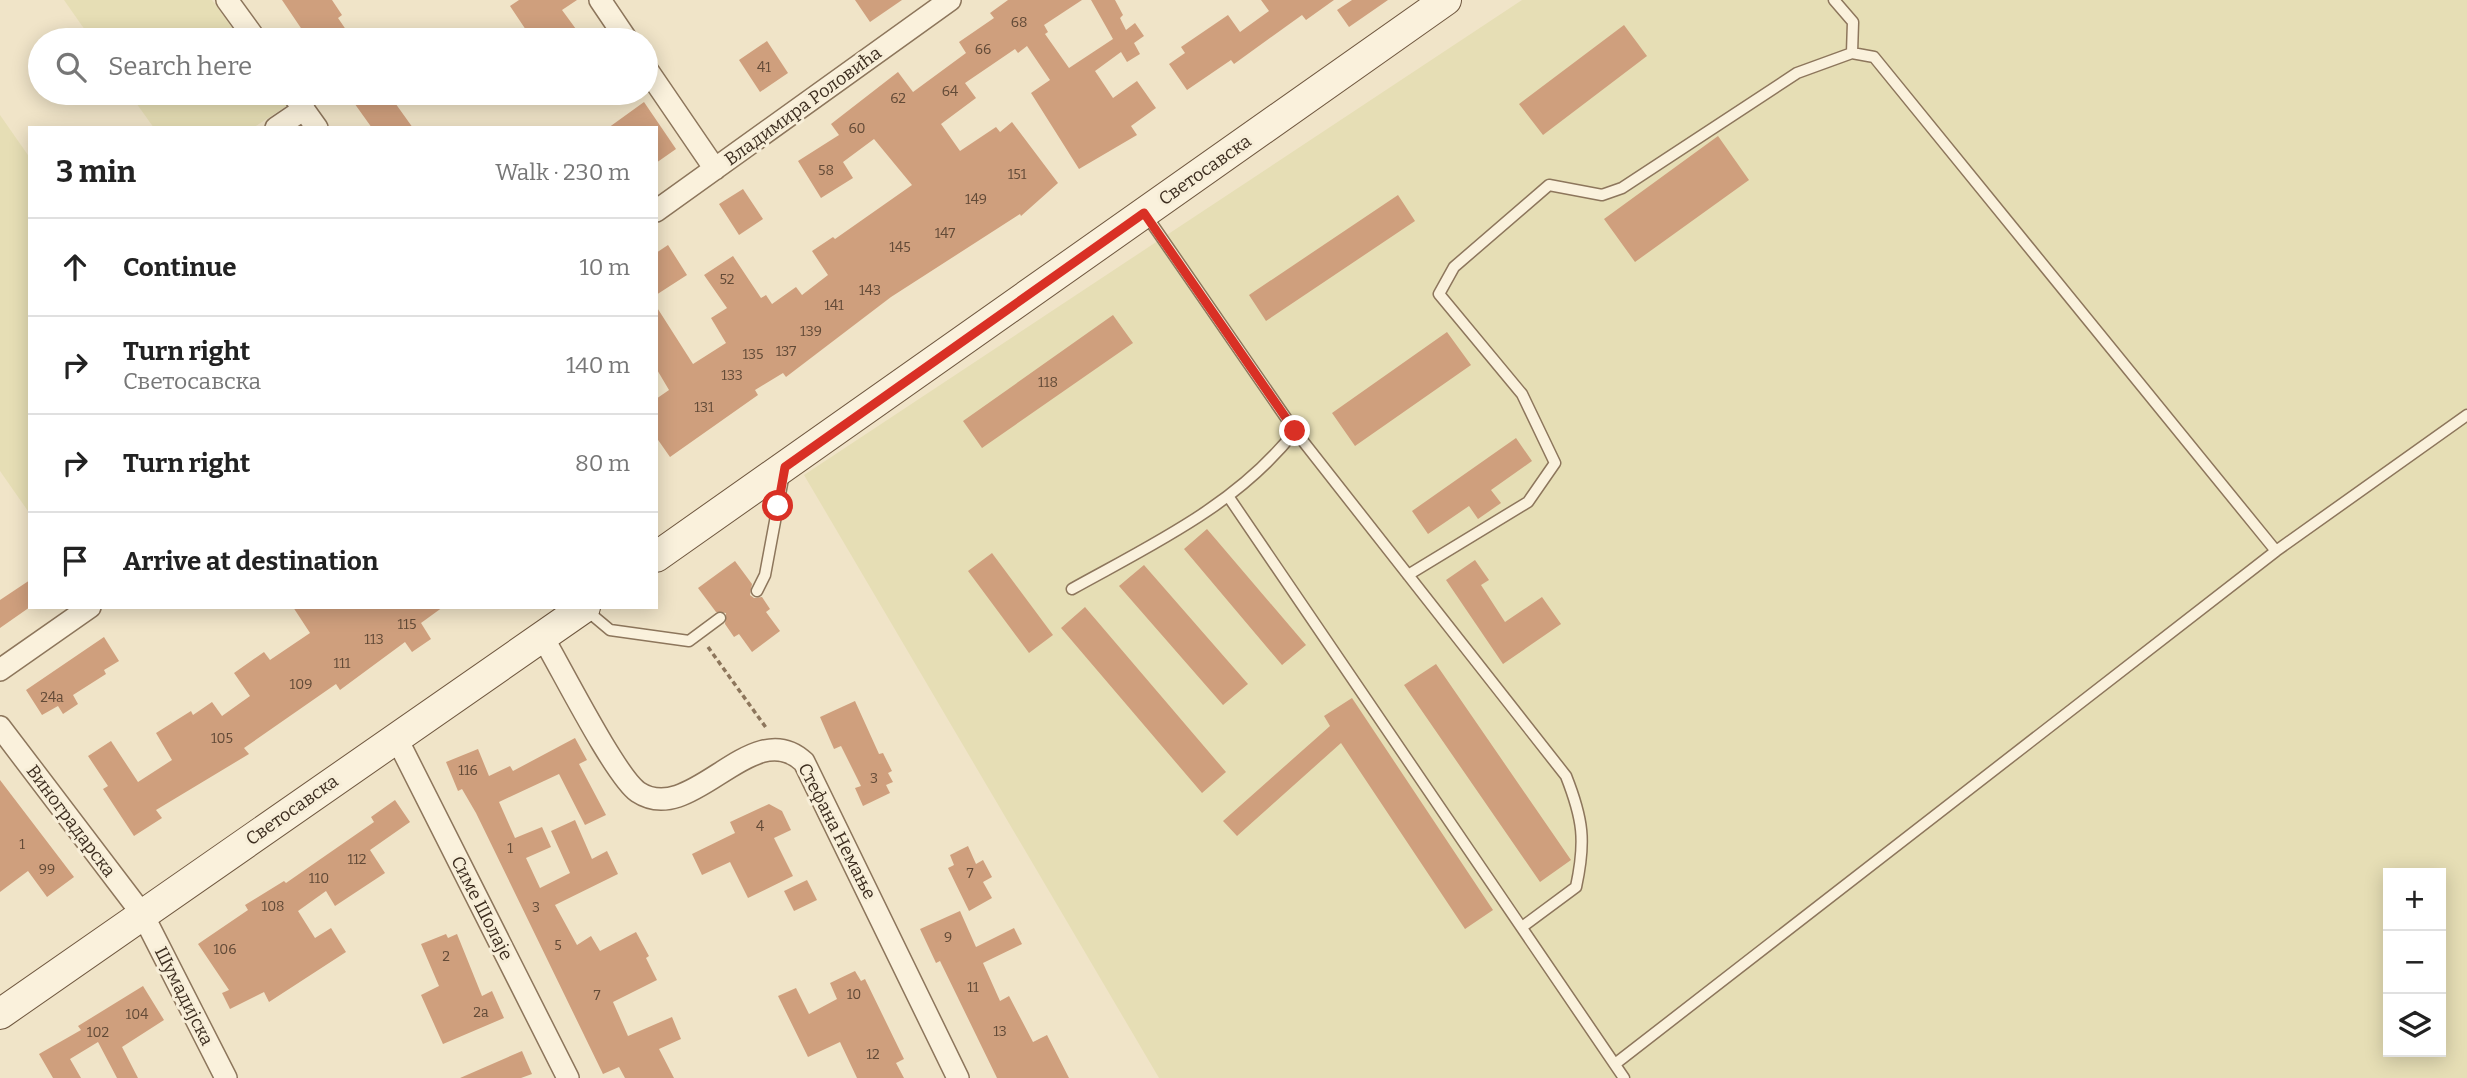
<!DOCTYPE html>
<html lang="en">
<head>
<meta charset="utf-8">
<style>
  body { margin:0; font-family:Bitter,serif; background:#f2f2f2; color:#222 }
  .controls { position:absolute; right:21px; bottom:21px; display:grid; overflow:hidden; border-radius:0px; box-shadow:0 4px 18px #0003 }
  .controls button { width:63px; height:63px; display:grid; place-items:center; padding:0; border:0; border-bottom:2px solid #e0e0e0; background:#fff; color:#222; font:35px sans-serif }
  .stop { position:absolute; width:21px; height:21px; margin:-16px; border:5px solid #d93025; border-radius:50%; background:#fff }
  .stop.end { background:#d93025; border-color:#fff; box-shadow:0 2px 7px #0008 }
  .list { margin:0; padding:0; list-style:none }
  h2 { display:flex; justify-content:space-between; align-items:center; height:91px; margin:0; padding:0 28px; font-size:30px }
  h2 small { font-size:23px; font-weight:400; color:#767676 }
  .list li { display:grid; grid-template-columns:46px 1fr auto; gap:21px; align-items:center; box-sizing:border-box; height:98px; padding:0 28px; border-top:2px solid #e0e0e0 }
  .list b { display:block; font-size:26px; white-space:nowrap }
  .list p { margin:0; font-size:23px; white-space:nowrap; color:#767676 }
  .list em { font-size:23px; font-style:normal; color:#767676 }
  .icon { flex:none; width:38px; height:38px; fill:none; stroke:currentColor; stroke-width:2; stroke-linecap:round; stroke-linejoin:round }
  .map { position:relative; flex:none; width:2467px; height:1078px; overflow:hidden }
  .search { position:absolute; background:#fff; box-shadow:0 4px 18px #0003; left:28px; top:28px; width:630px; height:77px; display:flex; align-items:center; gap:18px; box-sizing:border-box; padding:0 24px; border-radius:38px; color:#767676; font-size:26px }
  .panel { position:absolute; background:#fff; box-shadow:0 4px 18px #0003; left:28px; top:126px; width:630px; height:483px; border-radius:0px }
  .map>svg:first-child { display:block }
</style>
</head>
<body>
<div class="map">
<svg width="2467" height="1078" viewBox="0 0 2467 1078">
  <rect width="100%" height="100%" fill="#f0e4c8"/>
  <!-- farmland -->
  <path fill="#e6deb5" fill-rule="evenodd" d="M64,0H212L241,40H92Z
    M1522,0H2467V1078H1159L804,475ZM2388,873H2441V1052H2388Z
    M129,93H279L288,105L253,128H154Z
    M0,115L30,158V514L0,471Z"/>
  <!-- building -->
  <path fill="#cf9f7d" d="M282,0H332L342,15L338,18L353,40H309Z
    M519,0H577L562,10L584,40H539L531,31L528,33L510,6Z
    M855,0H902L870,22Z
    M1008,0H1082L1044,25L1048,32L1045,34L1069,68L1113,39L1091,0H1115L1123,15L1120,18L1126,30L1135,23L1144,36L1134,43L1140,54L1127,62L1121,52L1095,71L1113,98L1137,81L1156,108L1131,126L1137,135L1079,169L1031,93L1050,80L1027,46L1018,53L1015,49L965,83L976,98L941,124L960,151L996,127L1000,132L1012,122L1058,183L1021,216L1020,214L891,297L786,377L783,373L755,390L758,395L670,457L656,437V399L669,390L656,368V306L693,364L726,343L711,318L727,308L704,275L733,256L761,298L766,295L772,304L796,287L802,295L828,275L812,251L833,237L835,239L912,185L874,139L843,162L853,178L821,198L798,161L839,135L831,124L898,72L913,92L966,53L959,42L994,18L990,13Z
    M1261,0H1334L1306,20L1302,15L1234,64L1231,60L1187,90L1169,64L1185,53L1181,47L1228,15L1240,32L1269,11Z
    M1352,0H1388L1349,27L1337,10Z
    M1624,25L1647,56L1543,135L1519,104Z
    M767,41L788,73L760,92L739,60Z
    M347,93H388L413,128H372Z
    M644,102L676,149L656,163V128H608Z
    M1718,136L1749,180L1635,262L1604,219Z
    M743,189L763,219L739,235L719,204Z
    M1398,195L1415,221L1266,321L1249,295Z
    M668,245L687,275L656,295V253Z
    M1113,315L1133,343L982,448L963,421Z
    M1447,332L1471,365L1355,446L1332,413Z
    M1516,438L1532,461L1491,490L1501,503L1478,519L1469,506L1428,534L1412,511Z
    M1207,529L1306,645L1282,665L1184,549Z
    M992,553L1053,635L1029,653L968,571Z
    M1475,560L1489,580L1481,585L1505,622L1542,597L1561,624L1503,664L1446,580Z
    M735,561L752,584L750,595L754,598L762,597L770,609L766,612L780,631L752,652L739,634L734,637L725,624L726,613L716,612L698,588Z
    M1144,565L1248,684L1223,705L1119,586Z
    M30,580V607L0,628V600Z
    M293,607H443L421,623L431,639L412,652L405,642L340,690L336,684L244,748L249,754L156,810L162,818L134,836L103,789L108,786L88,756L111,741L138,782L172,760L156,733L191,711L193,715L212,702L222,716L250,696L234,673L264,652L270,660L310,633Z
    M1085,607L1226,772L1202,793L1061,628Z
    M104,637L119,661L104,670L106,674L73,695L78,704L63,714L58,706L42,715L26,690Z
    M1436,664L1571,860L1540,882L1404,685Z
    M1352,698L1493,910L1465,929L1341,743L1237,836L1223,821L1330,726L1324,716Z
    M855,701L879,754L883,753L892,771L888,773L893,782L886,785L890,793L863,806L855,788L861,786L841,746L834,749L820,717Z
    M575,738L587,760L579,764L606,815L585,825L559,774L499,802L515,838L542,827L551,847L526,858L540,888L570,873L551,831L575,820L592,859L607,851L618,874L555,905L577,945L591,936L600,951L636,932L649,956L646,958L657,980L613,1002L628,1036L672,1017L681,1039L659,1049L674,1078H625L619,1067L603,1074L476,813L462,789L458,791L446,762L478,749L489,776L510,766L513,771Z
    M0,780L74,877L47,897L28,871L0,892Z
    M395,800L410,822L370,850L385,873L335,906L326,891L298,911L315,938L331,928L346,952L269,1002L264,992L230,1009L222,993L229,990L198,944L248,910L245,905L284,881L286,883L374,822L371,817Z
    M769,804L782,811L791,830L774,838L793,876L748,898L730,862L702,875L692,854L735,833L730,822Z
    M968,846L976,864L983,860L992,877L983,882L992,898L969,911L948,868L954,865L950,855Z
    M807,880L817,900L794,911L784,891Z
    M960,911L976,947L1014,928L1022,944L983,963L1000,1001L1009,996L1033,1042L1047,1035L1069,1078H997L940,961L936,963L920,929Z
    M446,934L448,938L457,934L482,996L492,991L504,1018L443,1044L421,995L439,986L421,944Z
    M855,971L861,981L865,979L904,1059L896,1063L904,1078H857L840,1042L808,1057L778,996L796,988L809,1014L837,999L830,983Z
    M143,986L164,1020L122,1047L138,1078H117L98,1042L70,1059L81,1078H53L39,1054L81,1030L78,1026Z
    M522,1051L532,1074L521,1078H460Z"/>
  <g fill="none" stroke-linecap="round" stroke-linejoin="round">
    <defs>
      <path id="service" d="M1834,0L1853,22L1852,53
        M1295,431L1566,776C1583,819 1586,841 1576,887L1522,927
        M1228,496L1624,1078
        M1408,575L1528,502L1555,463L1522,394L1439,294L1454,267L1549,185L1602,195L1622,188L1797,73L1852,53L1874,57L2276,551
        M1072,589C1153,544 1237,505 1295,431L1146,215
        M757,591L765,575L784,473
        M585,609L610,630L689,641L720,618
        M1615,1064L2276,551L2467,415"/>
      <path id="minor" d="M227,0L256,40
        M600,0L627,40
        M646,68L715,169
        M292,93L317,128
        M276,128L304,109
        M656,211L950,0
        M542,636C560,666 615,776 638,792C692,828 752,713 804,762L958,1078
        M0,670L90,607
        M0,727L143,915L226,1078
        M396,737L568,1078"/>
      <path id="secondary" d="M656,557L1446,0
        M0,1014L585,607"/>
    </defs>
    <!-- service casing -->
    <use href="#service" stroke="#8d765c" stroke-width="13"/>
    <!-- minor casing -->
    <use href="#minor" stroke="#8d765c" stroke-width="24"/>
    <!-- secondary casing -->
    <use href="#secondary" stroke="#6f573f" stroke-width="32"/>
    <!-- path -->
    <path stroke="#8d765c" stroke-width="3.5" stroke-dasharray="5 3.5" stroke-linecap="butt" d="M708,647L767,729"/>
    <!-- service -->
    <use href="#service" stroke="#faf1dc" stroke-width="10"/>
    <!-- minor -->
    <use href="#minor" stroke="#faf1dc" stroke-width="21"/>
    <!-- secondary -->
    <use href="#secondary" stroke="#faf1dc" stroke-width="30"/>
  </g>
  <g fill="none" stroke-linecap="round" stroke-linejoin="round">
    <!-- route -->
    <path stroke="#d93025" stroke-width="9" d="M778,506L785,467L1144,213L1295,431"/>
  </g>
  <g text-anchor="middle" stroke-width="6" stroke-linejoin="round" paint-order="stroke">
    <!-- number labels -->
    <g font-size="14" fill="#624a37">
      <text x="1019" y="27">68</text>
      <text x="983" y="54">66</text>
      <text x="764" y="72">41</text>
      <text x="950" y="96">64</text>
      <text x="898" y="103">62</text>
      <text x="857" y="133">60</text>
      <text x="826" y="175">58</text>
      <text x="1017" y="179">151</text>
      <text x="976" y="204">149</text>
      <text x="945" y="238">147</text>
      <text x="900" y="252">145</text>
      <text x="727" y="284">52</text>
      <text x="870" y="295">143</text>
      <text x="834" y="310">141</text>
      <text x="811" y="336">139</text>
      <text x="786" y="356">137</text>
      <text x="753" y="359">135</text>
      <text x="732" y="380">133</text>
      <text x="1048" y="387">118</text>
      <text x="704" y="412">131</text>
      <text x="407" y="629">115</text>
      <text x="374" y="644">113</text>
      <text x="342" y="668">111</text>
      <text x="301" y="689">109</text>
      <text x="52" y="702">24a</text>
      <text x="222" y="743">105</text>
      <text x="468" y="775">116</text>
      <text x="874" y="783">3</text>
      <text x="760" y="831">4</text>
      <text x="22" y="849">1</text>
      <text x="510" y="853">1</text>
      <text x="357" y="864">112</text>
      <text x="47" y="874">99</text>
      <text x="970" y="878">7</text>
      <text x="319" y="883">110</text>
      <text x="273" y="911">108</text>
      <text x="536" y="912">3</text>
      <text x="948" y="942">9</text>
      <text x="558" y="950">5</text>
      <text x="225" y="954">106</text>
      <text x="446" y="961">2</text>
      <text x="973" y="992">11</text>
      <text x="854" y="999">10</text>
      <text x="597" y="1000">7</text>
      <text x="481" y="1017">2a</text>
      <text x="137" y="1019">104</text>
      <text x="1000" y="1036">13</text>
      <text x="98" y="1037">102</text>
      <text x="873" y="1059">12</text>
    </g>
    <!-- street labels -->
    <g font-size="18" fill="#3d2e20" stroke="#f7eed8">
      <text transform="translate(803 106) rotate(-36)" y="6">Владимира Роловића</text>
      <text transform="translate(1205 170) rotate(-35)" y="6">Светосавска</text>
      <text transform="translate(292 810) rotate(-35)" y="6">Светосавска</text>
      <text transform="translate(71 821) rotate(53)" y="6">Виноградарска</text>
      <text transform="translate(837 831) rotate(63)" y="6">Стефана Немање</text>
      <text transform="translate(482 908) rotate(63)" y="6">Симе Шолаје</text>
      <text transform="translate(184 996) rotate(63)" y="6">Шумадијска</text>
    </g>
  </g>
</svg>
<div class="controls">
<button>+</button>
<button>−</button>
<button><svg class="icon" aria-label="layers" viewBox="0 0 24 24"><path d="M12 4l9 5-9 5-9-5zM3 14l9 5 9-5"/></svg></button>
</div>
<div class="stop" style="left:778px;top:506px"></div>
<div class="stop end" style="left:1295px;top:431px"></div>
<div class="search"><svg class="icon" aria-label="search" viewBox="0 0 24 24"><circle cx="10" cy="10" r="6"/><path d="M15 15l6 6"/></svg>Search here</div>
<section class="panel">
<h2>3 min<small>Walk · 230 m</small></h2>
<ul class="list">
<li><svg class="icon" aria-label="ahead" viewBox="0 0 24 24"><path d="M12 20V5M6 11l6-6 6 6"/></svg><div><b>Continue</b></div><em>10 m</em></li>
<li><svg class="icon" aria-label="right" viewBox="0 0 24 24"><path d="M7 20v-9h11M14 6l5 5-5 5"/></svg><div><b>Turn right</b><p>Светосавска</p></div><em>140 m</em></li>
<li><svg class="icon" aria-label="right" viewBox="0 0 24 24"><path d="M7 20v-9h11M14 6l5 5-5 5"/></svg><div><b>Turn right</b></div><em>80 m</em></li>
<li><svg class="icon" aria-label="arrive" viewBox="0 0 24 24"><path d="M6 21V4h12l-3 4 3 4H6"/></svg><div><b>Arrive at destination</b></div></li>
</ul>
</section>
</div>
</body>
</html>
